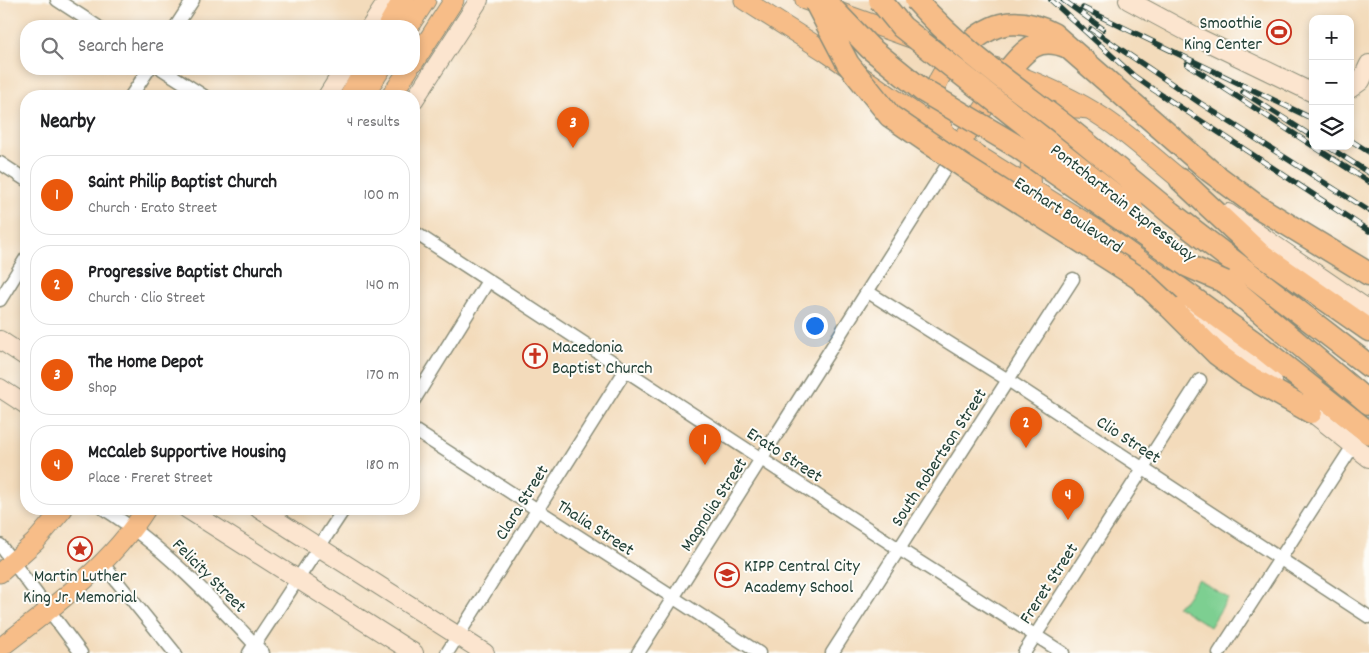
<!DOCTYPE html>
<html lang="en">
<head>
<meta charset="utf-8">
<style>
  body { margin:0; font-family:Dekko,sans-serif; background:#f6f6f6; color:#202124 }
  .controls { position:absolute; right:15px; top:15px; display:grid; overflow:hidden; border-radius:10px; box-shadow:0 2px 8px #0003 }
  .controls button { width:45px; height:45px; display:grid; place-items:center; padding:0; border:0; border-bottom:1px solid #e0e0e0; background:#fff; color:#202124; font:25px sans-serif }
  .you { position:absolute; left:814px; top:325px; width:18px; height:18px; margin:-12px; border:4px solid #fff; border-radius:50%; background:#1a73e8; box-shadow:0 0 0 8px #1a73e833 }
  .badge { display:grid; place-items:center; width:32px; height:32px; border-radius:50%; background:#ea580c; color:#fff; font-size:16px; font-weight:700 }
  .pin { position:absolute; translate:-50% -41px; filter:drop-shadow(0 1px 2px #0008) }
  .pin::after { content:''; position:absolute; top:26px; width:18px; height:15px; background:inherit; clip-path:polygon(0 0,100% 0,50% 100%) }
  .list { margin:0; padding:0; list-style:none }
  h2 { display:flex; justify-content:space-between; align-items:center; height:65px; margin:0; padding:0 20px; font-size:21px }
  h2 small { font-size:16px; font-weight:400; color:#757577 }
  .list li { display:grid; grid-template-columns:32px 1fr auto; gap:15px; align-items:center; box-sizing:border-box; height:80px; margin:0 10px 10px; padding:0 10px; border:1px solid #e0e0e0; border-radius:20px }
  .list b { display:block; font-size:19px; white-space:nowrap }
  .list p { margin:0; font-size:16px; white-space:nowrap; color:#757577 }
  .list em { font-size:16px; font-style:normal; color:#757577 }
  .icon { flex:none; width:28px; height:28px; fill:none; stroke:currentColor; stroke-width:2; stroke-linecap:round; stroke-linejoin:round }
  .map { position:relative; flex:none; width:1369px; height:653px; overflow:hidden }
  .search { position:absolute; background:#fff; box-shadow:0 2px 8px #0003; left:20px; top:20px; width:400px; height:55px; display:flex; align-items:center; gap:12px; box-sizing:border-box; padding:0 18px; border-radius:20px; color:#757577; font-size:19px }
  .panel { position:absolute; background:#fff; box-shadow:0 2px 8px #0003; left:20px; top:90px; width:400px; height:425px; border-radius:20px }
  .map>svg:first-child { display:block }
</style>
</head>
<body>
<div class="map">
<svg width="1369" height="653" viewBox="0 0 1369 653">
  <rect width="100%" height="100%" fill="#fdfcf7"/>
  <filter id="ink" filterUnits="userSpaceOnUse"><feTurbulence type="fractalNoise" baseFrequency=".02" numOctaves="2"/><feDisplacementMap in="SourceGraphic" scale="10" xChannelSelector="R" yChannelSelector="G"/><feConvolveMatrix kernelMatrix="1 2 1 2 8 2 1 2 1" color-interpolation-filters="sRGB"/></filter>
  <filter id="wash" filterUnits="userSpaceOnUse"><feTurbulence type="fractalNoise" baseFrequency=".0096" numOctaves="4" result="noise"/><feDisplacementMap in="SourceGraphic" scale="20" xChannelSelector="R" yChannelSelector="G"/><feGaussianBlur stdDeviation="1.12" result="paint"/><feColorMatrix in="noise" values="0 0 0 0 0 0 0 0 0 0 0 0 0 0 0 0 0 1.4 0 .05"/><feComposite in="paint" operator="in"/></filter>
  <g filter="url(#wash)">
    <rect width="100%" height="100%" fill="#f3dbbb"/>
    <!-- green -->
    <path fill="#7dcf91" stroke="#4e8662" d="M1199,580L1228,598L1210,627L1177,606C1190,600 1190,588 1199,580Z"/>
  </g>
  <g filter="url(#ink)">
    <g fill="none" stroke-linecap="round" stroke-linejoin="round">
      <defs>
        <path id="street" d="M57,0L97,26
          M176,26L193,0
          M162,69L204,96
          M131,96L149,69
          M0,163L26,180
          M414,232L899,549L1063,653
          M868,292L1008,380L1369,617
          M0,300L26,258
          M414,400L488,281
          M414,430L759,653
          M104,509C165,547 214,601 263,653
          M0,545L81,653
          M102,563L175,653
          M249,653L344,509
          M447,653L625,371
          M638,653L955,153
          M832,653L1073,279
          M1024,653L1200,380
          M1219,653L1353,446"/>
        <path id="secondary" d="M1128,0L1195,36L1313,93
          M371,26L388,0
          M1350,89L1361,81L1369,64
          M327,96L344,69
          M414,100L479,0
          M1228,213L1369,310
          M1191,306L1236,352L1273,381
          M0,340L26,357
          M0,388L26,405
          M1301,404L1369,458
          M187,509L414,653
          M259,509L485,653"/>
        <path id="primary" d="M744,0L826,52L960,144L1096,229L1169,281
          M805,0L914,39
          M409,26L426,0
          M414,62L454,0
          M994,67C1032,80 1069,95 1102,117C1130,135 1155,159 1181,180
          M363,96L381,69
          M391,96L409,69
          M945,134C932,95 928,86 958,54
          M960,144L998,87
          M1031,189C1027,150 1037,100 1087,109
          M0,573L35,542L63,509
          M0,648C53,607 110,566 146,509"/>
        <path id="highway" d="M389,26L404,0
          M958,54C987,24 1013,13 1053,34L1210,171L1257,206L1369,274
          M1007,72C1025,50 1038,34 1068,47
          M351,96L366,69
          M1181,180L1259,253L1369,330
          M1172,214L1369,366
          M1169,281L1263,349L1369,433
          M1225,282L1369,403
          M1170,307L1217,354L1244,374L1311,412"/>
      </defs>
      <!-- street casing -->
      <use href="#street" stroke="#898c78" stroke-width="15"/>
      <!-- secondary casing -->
      <use href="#secondary" stroke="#898c78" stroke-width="20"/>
      <!-- primary casing -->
      <use href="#primary" stroke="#898c78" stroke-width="21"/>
      <!-- highway casing -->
      <use href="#highway" stroke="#898c78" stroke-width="25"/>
      <!-- street -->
      <use href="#street" stroke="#fff" stroke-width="12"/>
      <!-- secondary -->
      <use href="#secondary" stroke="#fce5cf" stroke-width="18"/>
      <!-- primary -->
      <use href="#primary" stroke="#f7bd88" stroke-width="19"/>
      <!-- highway -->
      <use href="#highway" stroke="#f7bd88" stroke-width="22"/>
      <defs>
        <path id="rail" d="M1051,0L1134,76L1154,90L1369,231
          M1063,0L1103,29
          M1083,8L1313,119
          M1091,29L1200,103L1369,211
          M1187,64L1313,146
          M1243,92L1313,137
          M1350,140L1369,152
          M1313,146L1369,182
          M1327,146L1369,173"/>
      </defs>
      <!-- rail casing -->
      <use href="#rail" stroke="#1f3d34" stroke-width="5.5"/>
      <!-- rail -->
      <use href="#rail" stroke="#fdfcf7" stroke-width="4" stroke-dasharray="11" stroke-linecap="butt"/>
      <defs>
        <path id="highway-bridge" d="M824,0L870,48L922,90L1018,147L1188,266L1225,282
          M880,0L902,27L1132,209
          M916,0C959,49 1014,86 1065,126C1101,155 1136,184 1172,214
          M816,3L848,64L890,116L963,166L1139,278L1170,307"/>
      </defs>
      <!-- highway-bridge casing -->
      <use href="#highway-bridge" stroke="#898c78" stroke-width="25" stroke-linecap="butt"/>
      <!-- highway-bridge -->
      <use href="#highway-bridge" stroke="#f7bd88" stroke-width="22"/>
    </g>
  </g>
  <!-- icons -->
  <defs>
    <symbol id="stadium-ring" viewBox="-11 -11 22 22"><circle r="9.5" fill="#fdfcf7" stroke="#c8321e" stroke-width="1.5"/><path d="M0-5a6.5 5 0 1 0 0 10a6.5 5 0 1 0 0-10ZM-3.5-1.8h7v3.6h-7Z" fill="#c8321e"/></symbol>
    <symbol id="church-ring" viewBox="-11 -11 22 22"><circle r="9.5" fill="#fdfcf7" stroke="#c8321e" stroke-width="1.5"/><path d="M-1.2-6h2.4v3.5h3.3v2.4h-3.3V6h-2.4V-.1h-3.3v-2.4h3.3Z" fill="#c8321e"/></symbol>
    <symbol id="sight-ring" viewBox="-11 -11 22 22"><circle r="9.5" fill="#fdfcf7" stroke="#c8321e" stroke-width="1.5"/><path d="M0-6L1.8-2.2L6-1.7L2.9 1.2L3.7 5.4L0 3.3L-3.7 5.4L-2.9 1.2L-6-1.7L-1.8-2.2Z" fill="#c8321e"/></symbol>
    <symbol id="school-ring" viewBox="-11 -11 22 22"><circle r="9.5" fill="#fdfcf7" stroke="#c8321e" stroke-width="1.5"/><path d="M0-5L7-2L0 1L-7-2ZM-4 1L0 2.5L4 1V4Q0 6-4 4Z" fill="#c8321e"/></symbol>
  </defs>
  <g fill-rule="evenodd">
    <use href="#stadium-ring" x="1265" y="18" width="28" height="28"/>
    <use href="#church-ring" x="521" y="342" width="28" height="28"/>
    <use href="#sight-ring" x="66" y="535" width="28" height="28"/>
    <use href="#school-ring" x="713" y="561" width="28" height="28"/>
  </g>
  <g text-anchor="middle" stroke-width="4" stroke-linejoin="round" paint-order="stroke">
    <!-- poi labels -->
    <g font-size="18" fill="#1f3d34" stroke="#fdfcf7" text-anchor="start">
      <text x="1262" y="28" text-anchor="end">Smoothie<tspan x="1262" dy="21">King Center</tspan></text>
      <text x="552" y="352">Macedonia<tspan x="552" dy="21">Baptist Church</tspan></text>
      <text x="744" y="571">KIPP Central City<tspan x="744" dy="21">Academy School</tspan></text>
      <text x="80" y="581" text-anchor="middle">Martin Luther<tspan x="80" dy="21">King Jr. Memorial</tspan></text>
    </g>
    <!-- street labels -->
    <g font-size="18" fill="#1f3d34" stroke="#fdfcf7">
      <text transform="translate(1124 202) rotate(38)" y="6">Pontchartrain Expressway</text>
      <text transform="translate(1069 214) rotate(33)" y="6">Earhart Boulevard</text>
      <text transform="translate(1129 439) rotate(33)" y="6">Clio Street</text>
      <text transform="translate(785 454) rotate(33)" y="6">Erato Street</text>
      <text transform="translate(938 457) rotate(-57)" y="6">South Robertson Street</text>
      <text transform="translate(521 502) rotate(-58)" y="6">Clara Street</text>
      <text transform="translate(713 504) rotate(-57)" y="6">Magnolia Street</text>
      <text transform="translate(596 527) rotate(33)" y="6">Thalia Street</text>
      <text transform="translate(210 575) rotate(45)" y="6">Felicity Street</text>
      <text transform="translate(1048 583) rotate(-57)" y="6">Freret Street</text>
    </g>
  </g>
</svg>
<div class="controls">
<button>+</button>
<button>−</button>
<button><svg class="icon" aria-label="layers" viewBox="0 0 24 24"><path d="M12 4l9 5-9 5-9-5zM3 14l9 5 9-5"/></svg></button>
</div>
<div class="you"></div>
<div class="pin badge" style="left:705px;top:465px">1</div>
<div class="pin badge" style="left:1026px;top:448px">2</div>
<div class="pin badge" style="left:573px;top:148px">3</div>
<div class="pin badge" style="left:1068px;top:520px">4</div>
<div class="search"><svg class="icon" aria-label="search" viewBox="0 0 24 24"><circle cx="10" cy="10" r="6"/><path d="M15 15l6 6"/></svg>Search here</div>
<section class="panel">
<h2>Nearby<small>4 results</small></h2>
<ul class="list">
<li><span class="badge">1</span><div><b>Saint Philip Baptist Church</b><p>Church · Erato Street</p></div><em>100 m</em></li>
<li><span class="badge">2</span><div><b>Progressive Baptist Church</b><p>Church · Clio Street</p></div><em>140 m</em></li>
<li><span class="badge">3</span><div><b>The Home Depot</b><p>Shop</p></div><em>170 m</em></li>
<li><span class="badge">4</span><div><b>McCaleb Supportive Housing</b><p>Place · Freret Street</p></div><em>180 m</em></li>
</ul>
</section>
</div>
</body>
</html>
